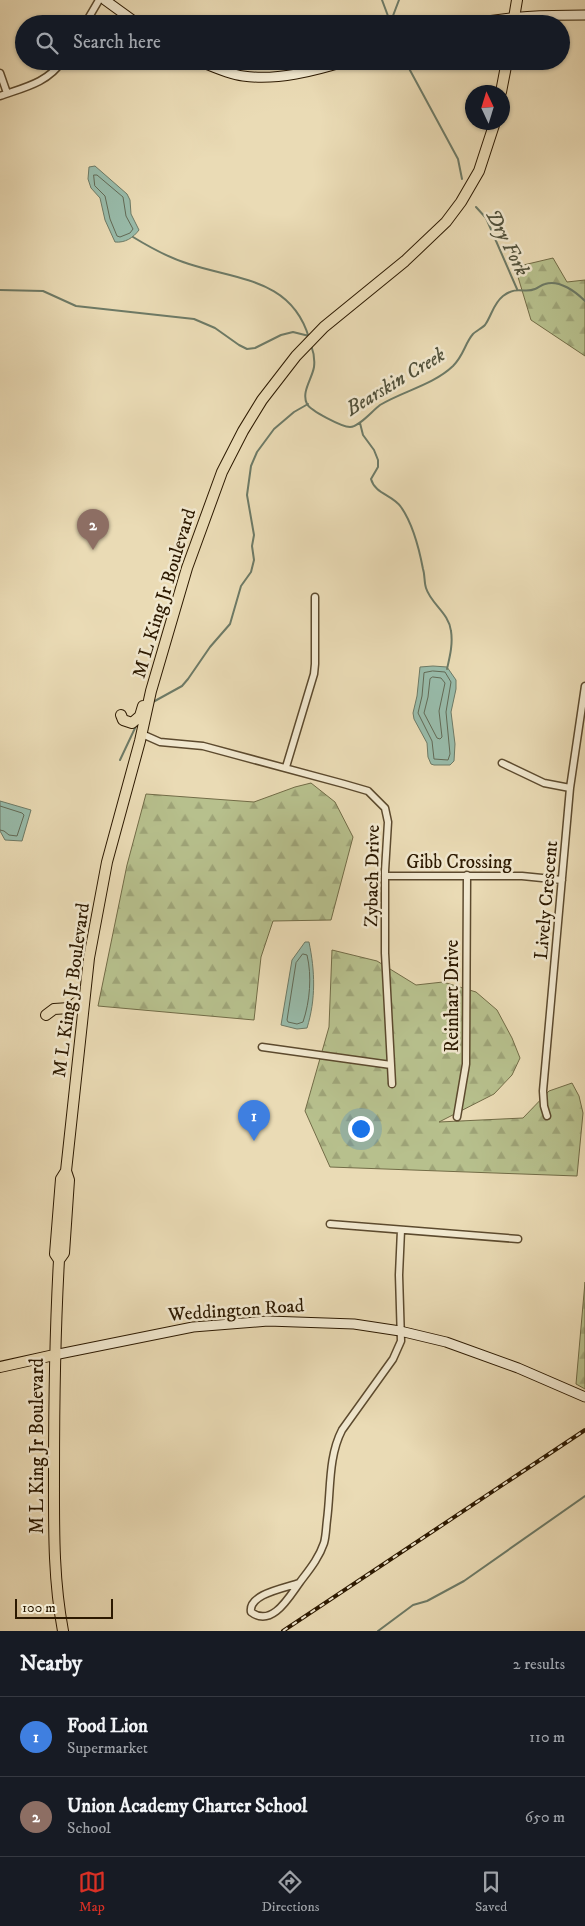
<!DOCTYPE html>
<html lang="en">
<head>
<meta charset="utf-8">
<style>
  body { margin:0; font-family:"IM FELL DW Pica",serif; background:#242831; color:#f1f3f6 }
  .compass { position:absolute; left:465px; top:85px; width:45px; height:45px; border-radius:50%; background:#171b24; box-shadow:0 1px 4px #0004; rotate:356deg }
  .scale { position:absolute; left:15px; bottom:12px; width:98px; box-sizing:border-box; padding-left:5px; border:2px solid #2c1901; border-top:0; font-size:14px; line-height:18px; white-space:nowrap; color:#2c1901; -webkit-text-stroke:4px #f1e8cf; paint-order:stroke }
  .you { position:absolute; left:360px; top:1128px; width:18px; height:18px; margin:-12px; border:4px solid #fff; border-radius:50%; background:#1a73e8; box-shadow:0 0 0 8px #1a73e833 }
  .badge { display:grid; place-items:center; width:32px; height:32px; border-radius:50%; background:#d93025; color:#fff; font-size:16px; font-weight:700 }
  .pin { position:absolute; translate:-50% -41px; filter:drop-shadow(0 1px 2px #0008) }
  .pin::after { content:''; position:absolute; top:26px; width:18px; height:15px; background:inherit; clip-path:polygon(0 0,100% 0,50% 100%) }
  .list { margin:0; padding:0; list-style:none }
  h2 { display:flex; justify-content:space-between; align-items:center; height:65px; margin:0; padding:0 20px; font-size:21px }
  h2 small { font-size:16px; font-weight:400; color:#9ea1a6 }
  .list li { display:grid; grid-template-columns:32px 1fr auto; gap:15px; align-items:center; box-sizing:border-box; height:80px; padding:0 20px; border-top:1px solid #363941 }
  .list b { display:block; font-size:19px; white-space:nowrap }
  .list p { margin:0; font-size:16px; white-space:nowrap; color:#9ea1a6 }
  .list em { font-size:16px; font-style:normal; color:#9ea1a6 }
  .icon { flex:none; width:28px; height:28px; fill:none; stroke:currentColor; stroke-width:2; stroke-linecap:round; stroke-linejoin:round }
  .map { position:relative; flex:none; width:585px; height:1631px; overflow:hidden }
  .search { position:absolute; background:#171b24; box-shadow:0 1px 4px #0004; left:15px; right:15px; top:15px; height:55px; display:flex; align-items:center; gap:12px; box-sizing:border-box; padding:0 18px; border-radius:28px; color:#9ea1a6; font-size:19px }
  .sheet { height:225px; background:#171b24 }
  nav { display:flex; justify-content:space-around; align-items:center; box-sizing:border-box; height:70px; border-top:1px solid #363941; background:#171b24; font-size:14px; color:#9ea1a6 }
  nav a { display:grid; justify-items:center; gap:2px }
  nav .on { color:#d93025 }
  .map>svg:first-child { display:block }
</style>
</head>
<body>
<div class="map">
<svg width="585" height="1631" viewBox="0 0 585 1631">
  <defs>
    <pattern id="forest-firs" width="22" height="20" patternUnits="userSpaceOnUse" patternTransform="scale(1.25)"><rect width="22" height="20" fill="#b7c08d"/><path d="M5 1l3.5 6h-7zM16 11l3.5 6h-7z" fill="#9ea478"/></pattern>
  </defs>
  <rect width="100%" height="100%" fill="#eadbb5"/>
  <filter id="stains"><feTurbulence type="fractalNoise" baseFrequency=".004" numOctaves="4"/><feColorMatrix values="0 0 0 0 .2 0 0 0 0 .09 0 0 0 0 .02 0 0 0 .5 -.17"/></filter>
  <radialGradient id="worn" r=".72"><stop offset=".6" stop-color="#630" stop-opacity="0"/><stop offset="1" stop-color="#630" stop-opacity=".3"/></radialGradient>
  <!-- forest -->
  <path fill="url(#forest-firs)" stroke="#726c47" d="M553,258L567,282L585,280V356L531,320L515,267Z
    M311,783L335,802L353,837L331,920L273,921L261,957L254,1020L98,1006L127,865L146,794L254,802L295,787Z
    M332,950L377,961L416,985L443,982L476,992L497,1010L512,1038L520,1058L512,1075L494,1094L439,1122L523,1118L549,1091L572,1083L579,1096L583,1113L577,1176L330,1167L305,1111L329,1027Z
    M585,1282V1389L576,1384Z"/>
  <!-- water -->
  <path fill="#98bbaa" stroke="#6d7a66" d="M95,166L127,194L130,200L131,214L139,230C133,238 125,243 115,242L105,220L100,198L91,188L88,179L89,167Z
    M433,666L447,667L456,680V689L451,712L455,744L454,761L450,765H434L431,764L428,757L427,743L414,719L413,713L417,696L420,667Z
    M0,801L31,810L22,841L5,840L0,831Z
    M305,942H309C315,971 316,999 307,1028L297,1029L281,1025L292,960Z"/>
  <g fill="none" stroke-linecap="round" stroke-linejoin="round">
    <!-- shore -->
    <path stroke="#626a56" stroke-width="1" d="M94,175H97L123,197L126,216L133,229L130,233L120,237L117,236L110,219L105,196L95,186Z
      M433,671L445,672L451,682L446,712L450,754L448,760L434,759L432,741L418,713L422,696L424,673Z
      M433,677L441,678L445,683L439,711L442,737L440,739L437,738L424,713L428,697L430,679Z
      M0,806L22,813L24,815L17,836L9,835L4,831L0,830
      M303,954L307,955C312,976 310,1001 303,1022L297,1024L288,1022L287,1020L296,963Z"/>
    <!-- stream -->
    <path stroke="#6d7a66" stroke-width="2" d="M382,0L391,24
      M391,21L399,0
      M405,61L458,159L462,179
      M476,207L486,218L517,289
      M133,237C151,248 169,258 189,264C238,280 292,279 309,338
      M0,290L43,291L76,306L194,319L215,328L239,345L247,349L255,348L281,335L293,332L309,336
      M311,345C314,353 315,359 314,367C312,379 301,392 307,404C311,411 342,427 350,427C359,427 372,411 380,405C403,391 433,385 453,366C464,355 465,343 473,334C476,331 482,328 485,325C492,315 493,304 503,296C518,285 524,294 535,289C538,288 541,285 545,284C559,279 576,292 585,301
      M360,423L363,435L374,450L378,460V467L371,479C375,494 393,495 401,507C413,524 419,548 423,569C425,575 424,582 426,588C431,604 449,613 451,631C453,644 450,656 447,669
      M153,702L182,686L188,679L210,647L230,624L241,586L251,572L254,560L252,546L254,535L247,495L251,466L257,452L274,429L294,412L308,404
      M120,760L136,726
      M378,1631L413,1605L427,1601L464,1581L585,1496"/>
    <defs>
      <path id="street" d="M85,24L99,0
        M0,73L7,93
        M0,96C22,88 48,83 62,61
        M142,734L160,742L203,746L344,784L368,791L385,808L388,822L385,871V953L392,1084
        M502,763L544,783L570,788
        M286,767L314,674L315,664V597
        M385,876H522L562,880
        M262,1047L391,1065
        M547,1116L544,1106L543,1091L570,788L585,686
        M457,1117L466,1064L467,875
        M330,1224L518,1239
        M299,1583C285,1588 248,1594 251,1612C272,1628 289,1597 300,1582C309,1570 319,1558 324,1543C326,1536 326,1528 327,1520C331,1490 328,1457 342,1430L393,1359L401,1341L399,1275L401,1230"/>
      <path id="secondary" d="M105,0L138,24
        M471,24C509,16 546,15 585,15
        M199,61C213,67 228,74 243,76C277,81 315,71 347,61
        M54,1355L193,1327L268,1321L354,1324L400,1331L446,1342L518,1368L585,1397"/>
      <path id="primary" d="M513,24L517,0
        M501,92L507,61
        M121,715L123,720L132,723L140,716L143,706
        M46,1015L54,1009L70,1008L85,995
        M59,1260L55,1254L61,1179L66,1171L89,958L107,862L140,741L151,691L187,568L222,472L243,431L262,400L296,356L324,327L405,261L446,222L461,202L479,171L495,122
        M0,1367L54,1355
        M63,1631C53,1578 54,1526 54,1473C54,1402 55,1331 59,1260L64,1253L69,1180L66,1171"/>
    </defs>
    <!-- street casing -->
    <use href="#street" stroke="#5c4a2e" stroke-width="9"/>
    <!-- secondary casing -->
    <use href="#secondary" stroke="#2c1901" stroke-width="11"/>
    <!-- primary casing -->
    <use href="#primary" stroke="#2c1901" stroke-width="12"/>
    <!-- street -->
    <use href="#street" stroke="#f1e8cf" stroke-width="6"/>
    <!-- secondary -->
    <use href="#secondary" stroke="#f1e8cf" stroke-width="9"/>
    <!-- primary -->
    <use href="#primary" stroke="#eadbb5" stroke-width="10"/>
    <defs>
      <path id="rail" d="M283,1631L585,1430"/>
    </defs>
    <!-- rail casing -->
    <use href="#rail" stroke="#2c1901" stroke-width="4"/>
    <!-- rail -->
    <use href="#rail" stroke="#f1e8cf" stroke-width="2" stroke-dasharray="5.5" stroke-linecap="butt"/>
  </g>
  <g text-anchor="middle" stroke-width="5" stroke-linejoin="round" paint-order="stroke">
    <!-- street labels -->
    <g font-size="19" fill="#2c1901" stroke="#f1e8cf">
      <text transform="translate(163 593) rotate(-73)" y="7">M L King Jr Boulevard</text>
      <text x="459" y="868">Gibb Crossing</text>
      <text transform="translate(371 876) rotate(-89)" y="7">Zybach Drive</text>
      <text transform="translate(545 900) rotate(-85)" y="7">Lively Crescent</text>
      <text transform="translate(70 990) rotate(-82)" y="7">M L King Jr Boulevard</text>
      <text transform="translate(451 996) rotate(-90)" y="7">Reinhart Drive</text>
      <text transform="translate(236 1309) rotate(-4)" y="7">Weddington Road</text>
      <text transform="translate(36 1446) rotate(-90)" y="7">M L King Jr Boulevard</text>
    </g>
    <!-- water labels -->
    <g font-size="20" font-style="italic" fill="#52523c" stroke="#f1e8cf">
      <text transform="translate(508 242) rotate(63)" y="7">Dry Fork</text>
      <text transform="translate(395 381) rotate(-31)" y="7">Bearskin Creek</text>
    </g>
  </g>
  <rect width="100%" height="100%" filter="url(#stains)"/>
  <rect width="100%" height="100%" fill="url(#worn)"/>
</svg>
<svg class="compass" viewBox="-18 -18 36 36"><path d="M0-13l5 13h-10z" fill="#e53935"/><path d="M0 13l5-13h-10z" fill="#9ea1a6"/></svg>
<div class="scale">100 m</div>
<div class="you"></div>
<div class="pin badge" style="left:254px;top:1141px;background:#3f7fe0">1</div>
<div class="pin badge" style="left:93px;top:550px;background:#8d6e63">2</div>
<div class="search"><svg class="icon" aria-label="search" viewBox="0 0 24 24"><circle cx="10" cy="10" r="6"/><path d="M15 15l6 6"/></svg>Search here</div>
</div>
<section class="sheet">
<h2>Nearby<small>2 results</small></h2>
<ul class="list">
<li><span class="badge" style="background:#3f7fe0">1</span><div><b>Food Lion</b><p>Supermarket</p></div><em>110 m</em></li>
<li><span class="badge" style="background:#8d6e63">2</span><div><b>Union Academy Charter School</b><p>School</p></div><em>650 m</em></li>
</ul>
</section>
<nav>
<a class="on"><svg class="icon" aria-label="map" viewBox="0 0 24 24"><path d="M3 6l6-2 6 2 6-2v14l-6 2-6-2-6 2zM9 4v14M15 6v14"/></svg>Map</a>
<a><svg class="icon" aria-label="directions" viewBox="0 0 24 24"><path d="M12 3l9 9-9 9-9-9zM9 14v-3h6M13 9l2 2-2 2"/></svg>Directions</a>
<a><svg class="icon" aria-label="saved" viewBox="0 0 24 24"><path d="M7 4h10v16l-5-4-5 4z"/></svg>Saved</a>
</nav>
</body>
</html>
